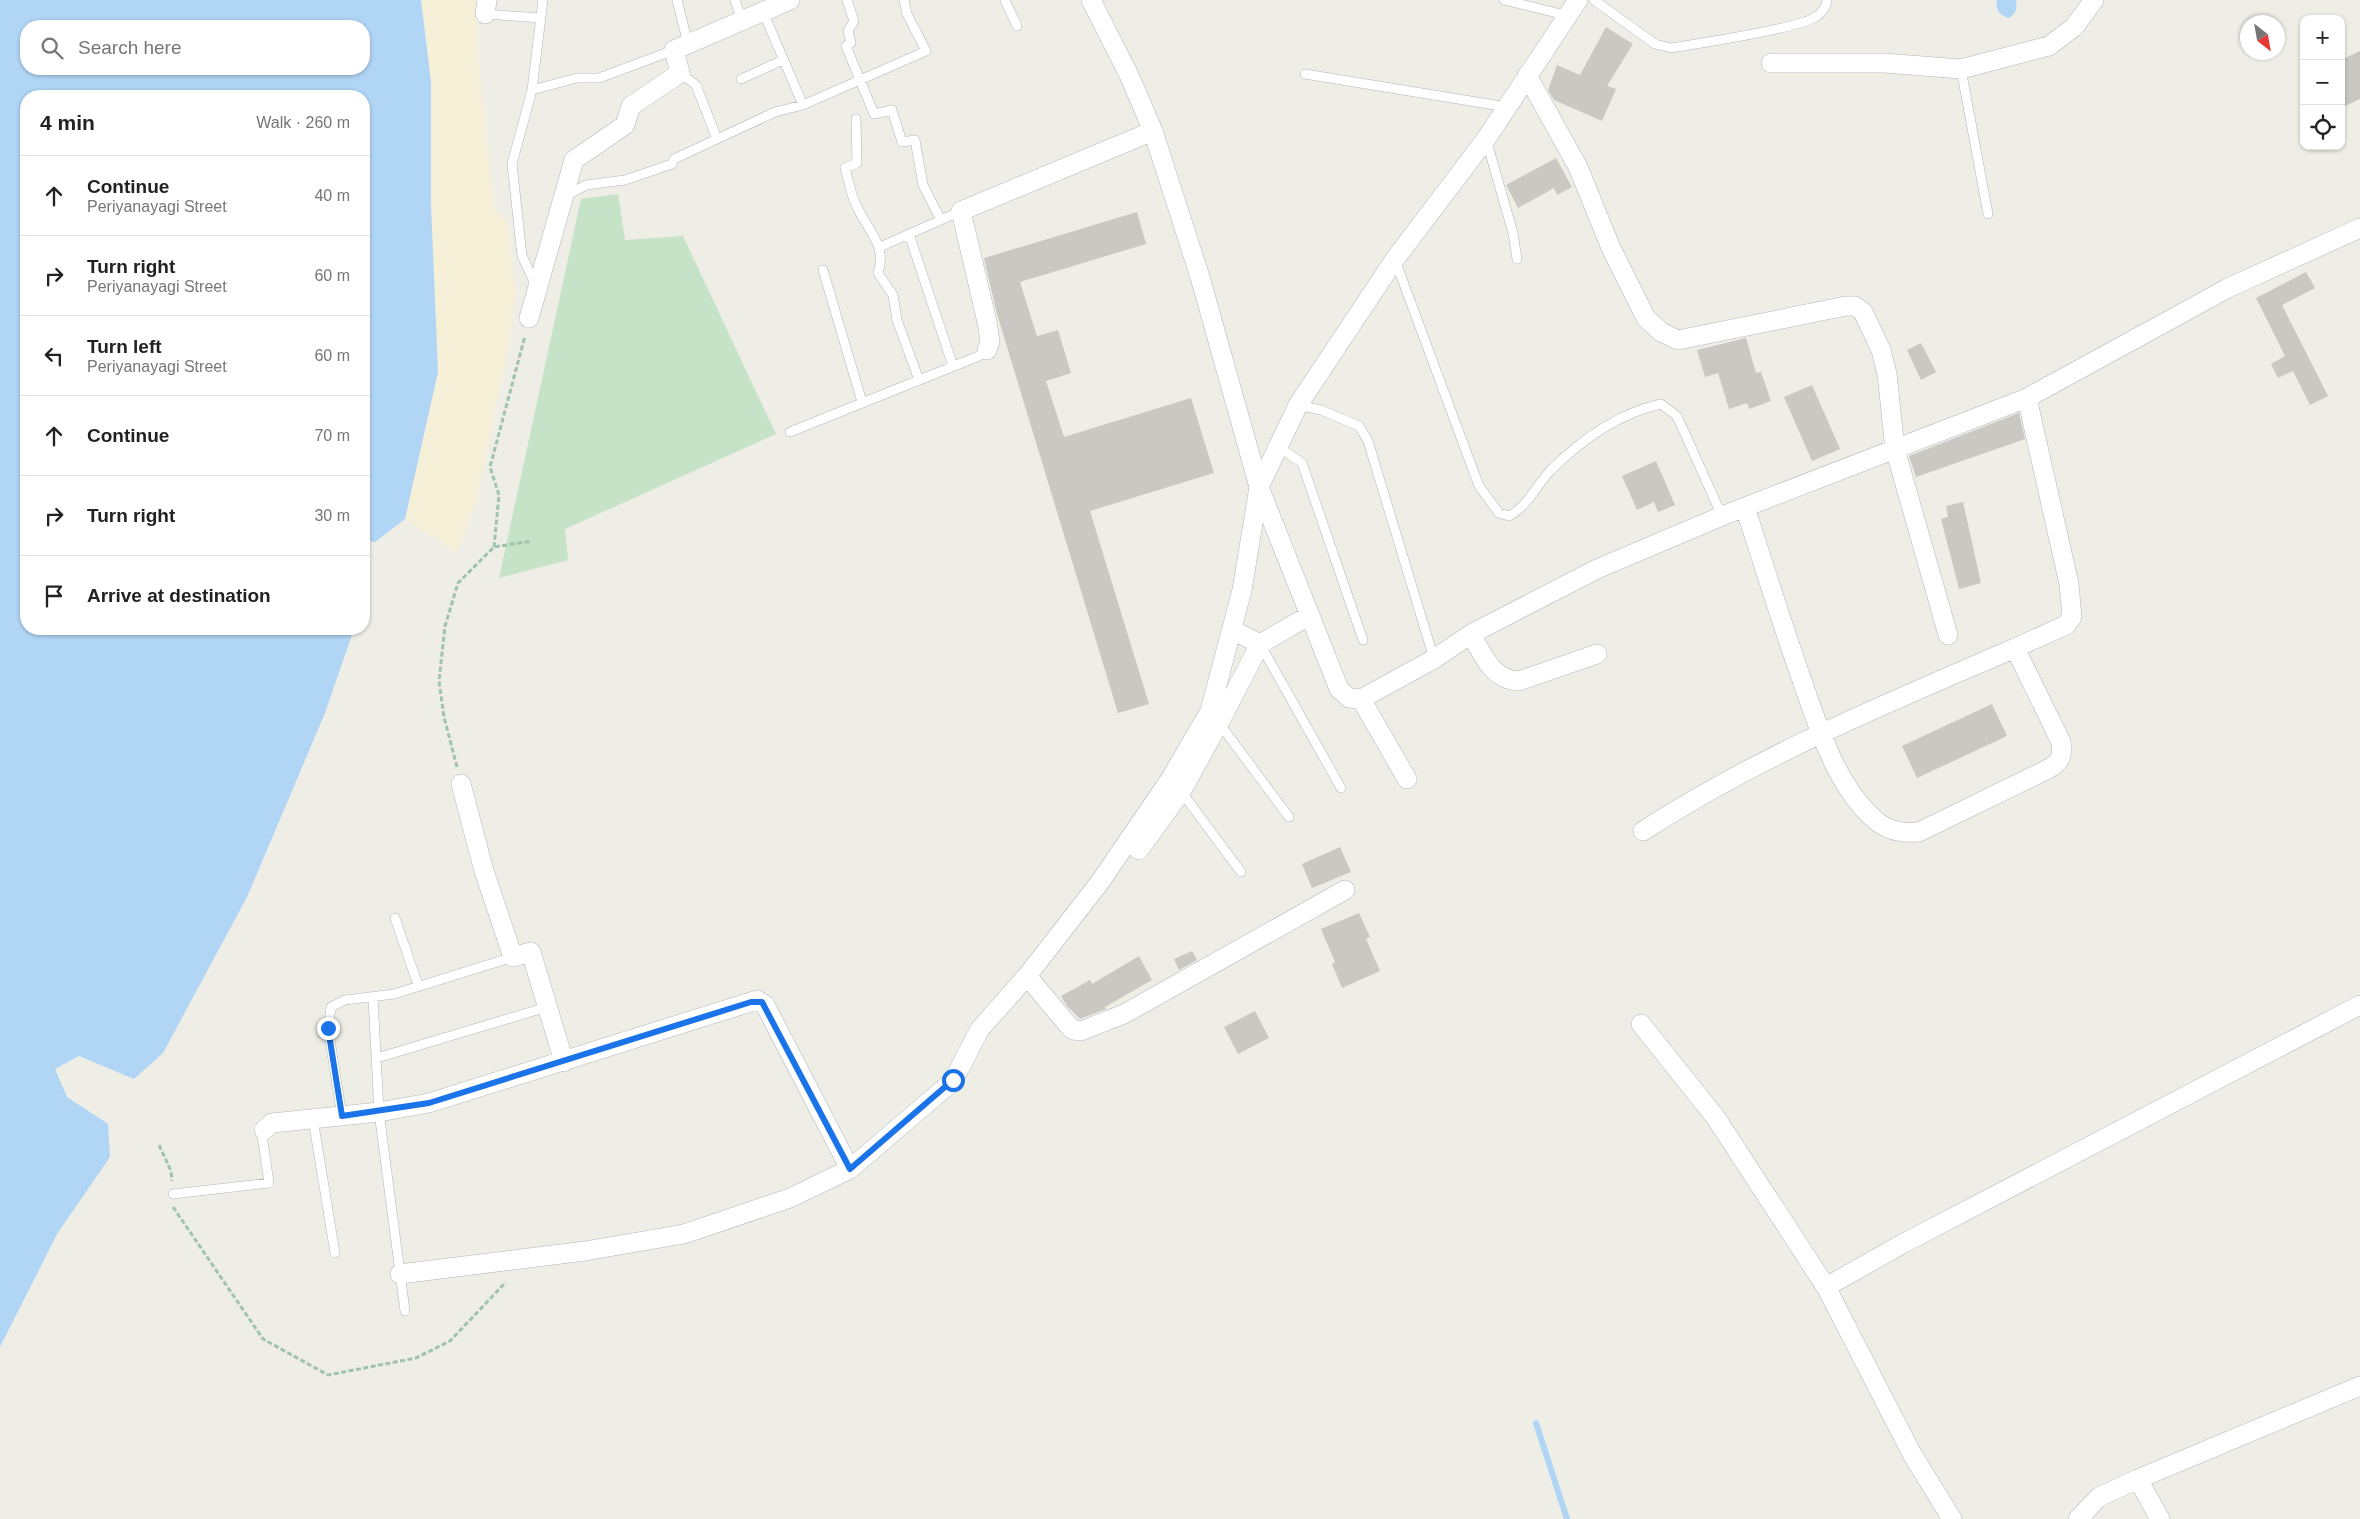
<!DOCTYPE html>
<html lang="en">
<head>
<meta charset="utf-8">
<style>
  body { margin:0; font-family:Arial,sans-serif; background:#f6f6f6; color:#222 }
  .controls { position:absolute; right:15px; top:15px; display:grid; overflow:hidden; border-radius:10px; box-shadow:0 1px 4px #0004 }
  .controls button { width:45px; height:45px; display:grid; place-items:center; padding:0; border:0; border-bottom:1px solid #e0e0e0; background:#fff; color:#222; font:25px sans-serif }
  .compass { position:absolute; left:2240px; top:15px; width:45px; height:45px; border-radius:50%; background:#fff; box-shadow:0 1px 4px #0004; rotate:149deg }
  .stop { position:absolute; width:15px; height:15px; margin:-11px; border:4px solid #1a73e8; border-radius:50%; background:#fff }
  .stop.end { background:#1a73e8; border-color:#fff; box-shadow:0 1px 5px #0008 }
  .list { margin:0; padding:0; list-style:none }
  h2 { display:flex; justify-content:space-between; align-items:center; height:65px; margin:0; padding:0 20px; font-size:21px }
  h2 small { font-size:16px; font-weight:400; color:#767676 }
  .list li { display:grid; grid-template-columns:32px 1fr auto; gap:15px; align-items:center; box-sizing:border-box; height:80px; padding:0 20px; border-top:1px solid #e0e0e0 }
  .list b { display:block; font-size:19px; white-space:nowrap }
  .list p { margin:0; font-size:16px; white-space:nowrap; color:#767676 }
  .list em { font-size:16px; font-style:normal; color:#767676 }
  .icon { flex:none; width:28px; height:28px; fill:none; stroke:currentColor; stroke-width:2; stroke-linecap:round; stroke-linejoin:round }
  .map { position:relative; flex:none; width:2360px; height:1519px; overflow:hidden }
  .search { position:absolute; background:#fff; box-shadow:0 1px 4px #0004; left:20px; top:20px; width:350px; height:55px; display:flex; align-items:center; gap:12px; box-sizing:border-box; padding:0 18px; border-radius:20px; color:#767676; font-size:19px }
  .panel { position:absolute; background:#fff; box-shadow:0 1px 4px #0004; left:20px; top:90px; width:350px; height:545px; border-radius:20px }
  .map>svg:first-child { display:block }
</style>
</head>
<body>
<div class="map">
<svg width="2360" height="1519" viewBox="0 0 2360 1519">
  <rect width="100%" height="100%" fill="#eeede6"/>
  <!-- green -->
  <path fill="#c6e3c7" d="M618,194L625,240L683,236L776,434L565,529L568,560L499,578L581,199Z"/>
  <!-- sand -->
  <path fill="#f6f0d9" d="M421,0H476L478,53L494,207L507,220L516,295L506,360L476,503L457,553L405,519L438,372L431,205V82Z"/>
  <!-- water -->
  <path fill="#b0d5f5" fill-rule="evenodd" d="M0,0H421L431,82V205L438,372L405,519L375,542L364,540V96H26V629H354L325,713L247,897L163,1053L134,1079L79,1056L55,1069L67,1097L108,1124L110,1157L57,1234L0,1347ZM364,26V69H26V26Z
    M1997,0H2016C2017,9 2017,12 2009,18C1999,15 1995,9 1997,0Z"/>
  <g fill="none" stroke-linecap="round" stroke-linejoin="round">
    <!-- stream -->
    <path stroke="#b0d5f5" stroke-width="6" d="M1536,1423L1567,1519"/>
  </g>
  <!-- building -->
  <path fill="#cac8c3" d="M1606,27L1633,44L1607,86L1616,89L1602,121L1554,100L1548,90L1557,65L1580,75Z
    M2360,51V99L2341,108V60Z
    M1556,158L1572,187L1557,195L1554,188L1518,208L1506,185Z
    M1137,212L1146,244L1020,282L1037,336L1058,330L1071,373L1046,381L1064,437L1191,398L1214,473L1090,511L1149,704L1118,713L997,314L984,258Z
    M2306,272L2315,288L2282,305L2328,396L2310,405L2293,371L2278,378L2271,364L2285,356L2256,298Z
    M1746,338L1756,373L1761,372L1771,401L1749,409L1747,403L1729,409L1718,373L1705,377L1697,350Z
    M1921,343L1936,372L1921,380L1907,350Z
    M1812,385L1840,449L1812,461L1784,397Z
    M2019,413L2025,439L1916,477L1909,456Z
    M1656,461L1675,505L1658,512L1654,502L1637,510L1622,476Z
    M1963,502L1981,583L1959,589L1941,519L1948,517L1946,506Z
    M1992,704L2007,736L1917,778L1902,746Z
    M1340,847L1351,872L1312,888L1302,864Z
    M1359,913L1370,937L1366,939L1380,971L1342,988L1332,964L1335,962L1321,929Z
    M1192,951L1197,960L1179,970L1174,959Z
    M1139,956L1152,980L1105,1007L1106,1009L1080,1019L1067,1006L1061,996L1090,980L1092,984Z
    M1255,1011L1269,1038L1238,1054L1224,1027Z"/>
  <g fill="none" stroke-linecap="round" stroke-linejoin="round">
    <defs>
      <path id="service" d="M677,0L688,44
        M735,0L742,21
        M847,0L854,21L848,31L851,43L846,46L874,114L892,110L902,142L915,140L923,185L941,220
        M1005,0L1017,26
        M1504,0L1569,16
        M1594,0L1655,44L1671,48C1696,44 1803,28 1817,16C1822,13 1827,5 1827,0
        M763,12L803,105
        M485,14L541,18
        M1961,69L1988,214
        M680,73L696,85L717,139
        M1305,74L1507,107
        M741,79L783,60
        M532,90L577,78H599L674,50
        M856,119L857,163L845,168C849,181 851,197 858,209C869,231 887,247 878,273L893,295L897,320L919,380
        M1486,139L1513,233L1517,259
        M564,197L586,185L625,180L672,164L674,159L775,112L803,105L926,51L907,14L904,0
        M909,234L953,366
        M880,247L961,211
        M1395,260L1479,486L1499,513L1509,516C1528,506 1536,486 1550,471C1580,441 1619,413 1661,404L1677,416L1722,516
        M823,270L862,402
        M536,285L522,256L512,164L532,90L543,0
        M1298,405L1321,410L1359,426L1368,441L1434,659
        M790,432L979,356L987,350
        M1279,447L1302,463L1363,640
        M1260,644L1341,788
        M1219,723L1289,817
        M1180,790L1241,872
        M395,918L418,985
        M373,997L379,1112L405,1311
        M377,1058L547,1007
        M342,1116L328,1028L331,1007L345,1000L394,994L513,957
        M313,1119L335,1253
        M173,1194L269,1183L262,1135L264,1130"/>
      <path id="minor" d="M1091,0L1129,75L1153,131L1200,277L1259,487L1339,689L1349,698L1361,699L1434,659L1471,634L1597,569L1722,516L2027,398L2228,288L2360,228
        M485,14L487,0
        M1771,63H1884L1961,69L2049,46L2074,27L2094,0
        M1527,75L1578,167L1611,248L1646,318L1661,332L1678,340L1846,306H1855L1863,312L1881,350L1887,374L1895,449L1948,635
        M529,318L574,160L625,125L631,106L680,73L674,50L790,0
        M987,350L990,341L987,322L961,211L1153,131
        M1745,507C1762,560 1779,614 1797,666C1815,717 1835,789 1879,823C1892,832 1904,833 1919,832L2046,770C2060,763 2063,758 2061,742L2015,648L2066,625L2072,617L2069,584L2027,398
        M1471,634C1483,655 1492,680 1519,681L1597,654
        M1260,644L1310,615
        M1361,699L1407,779
        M461,784L484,871L513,957L531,952L564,1062
        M1643,831C1762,754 1886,704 2015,648
        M1139,850L1181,792L1219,723L1260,644L1232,630
        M1027,976L1068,1025L1073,1030L1081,1031L1124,1014L1345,890
        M1641,1024L1716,1118L1826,1287
        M264,1130L272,1123L379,1112L429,1103L757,1000L765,1005L850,1169L953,1081L980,1029L1027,976L1100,882L1171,778L1210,711L1242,590L1259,487L1298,405L1395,259L1486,139L1578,0
        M400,1274L585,1251L684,1234L790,1198L850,1169
        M2138,1479L2160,1519
        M1952,1519L1912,1454L1826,1287L1904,1243L2360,1005
        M2078,1519L2099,1497L2138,1479L2360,1386"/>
    </defs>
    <!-- service casing -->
    <use href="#service" stroke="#b3b6b9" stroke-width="10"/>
    <!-- minor casing -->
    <use href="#minor" stroke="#b3b6b9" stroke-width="20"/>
    <!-- path -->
    <path stroke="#a0c3ab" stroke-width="3" stroke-dasharray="5 2.5" stroke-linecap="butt" d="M494,547L499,495L490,467L525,336
      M457,767L444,717L439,681L445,626L458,583L494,547L532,541
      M159,1145L171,1171L172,1181
      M173,1207L263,1339L328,1375L416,1358L450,1341L506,1282"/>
    <!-- service -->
    <use href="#service" stroke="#fff" stroke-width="9"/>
    <!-- minor -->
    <use href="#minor" stroke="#fff" stroke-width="19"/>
  </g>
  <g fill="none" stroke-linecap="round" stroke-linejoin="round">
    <!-- route -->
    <path stroke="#1a73e8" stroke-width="6" d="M328,1028L342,1116L429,1103L751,1002H762L850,1169L953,1080"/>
  </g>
</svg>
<div class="controls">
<button>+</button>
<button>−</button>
<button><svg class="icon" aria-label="locate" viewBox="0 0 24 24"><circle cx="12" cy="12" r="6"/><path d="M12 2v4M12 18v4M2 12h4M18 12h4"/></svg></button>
</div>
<svg class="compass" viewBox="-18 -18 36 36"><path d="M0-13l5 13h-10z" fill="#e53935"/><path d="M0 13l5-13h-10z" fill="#767676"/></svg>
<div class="stop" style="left:953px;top:1080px"></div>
<div class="stop end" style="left:328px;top:1028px"></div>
<div class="search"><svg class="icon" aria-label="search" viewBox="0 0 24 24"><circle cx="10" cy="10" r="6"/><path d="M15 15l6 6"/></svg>Search here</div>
<section class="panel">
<h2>4 min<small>Walk · 260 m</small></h2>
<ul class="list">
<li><svg class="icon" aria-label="ahead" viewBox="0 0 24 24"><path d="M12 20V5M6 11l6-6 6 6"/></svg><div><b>Continue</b><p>Periyanayagi Street</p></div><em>40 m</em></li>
<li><svg class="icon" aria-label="right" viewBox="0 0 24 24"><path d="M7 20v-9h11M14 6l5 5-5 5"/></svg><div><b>Turn right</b><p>Periyanayagi Street</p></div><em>60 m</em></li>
<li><svg class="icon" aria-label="left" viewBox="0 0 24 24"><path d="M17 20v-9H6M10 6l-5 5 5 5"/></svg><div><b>Turn left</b><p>Periyanayagi Street</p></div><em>60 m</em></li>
<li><svg class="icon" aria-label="ahead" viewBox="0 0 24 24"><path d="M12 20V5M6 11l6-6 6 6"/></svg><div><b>Continue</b></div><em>70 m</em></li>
<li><svg class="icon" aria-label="right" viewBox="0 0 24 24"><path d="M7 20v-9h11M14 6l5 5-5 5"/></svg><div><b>Turn right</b></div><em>30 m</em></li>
<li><svg class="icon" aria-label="arrive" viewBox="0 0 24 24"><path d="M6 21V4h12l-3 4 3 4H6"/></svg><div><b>Arrive at destination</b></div></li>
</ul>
</section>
</div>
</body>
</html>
